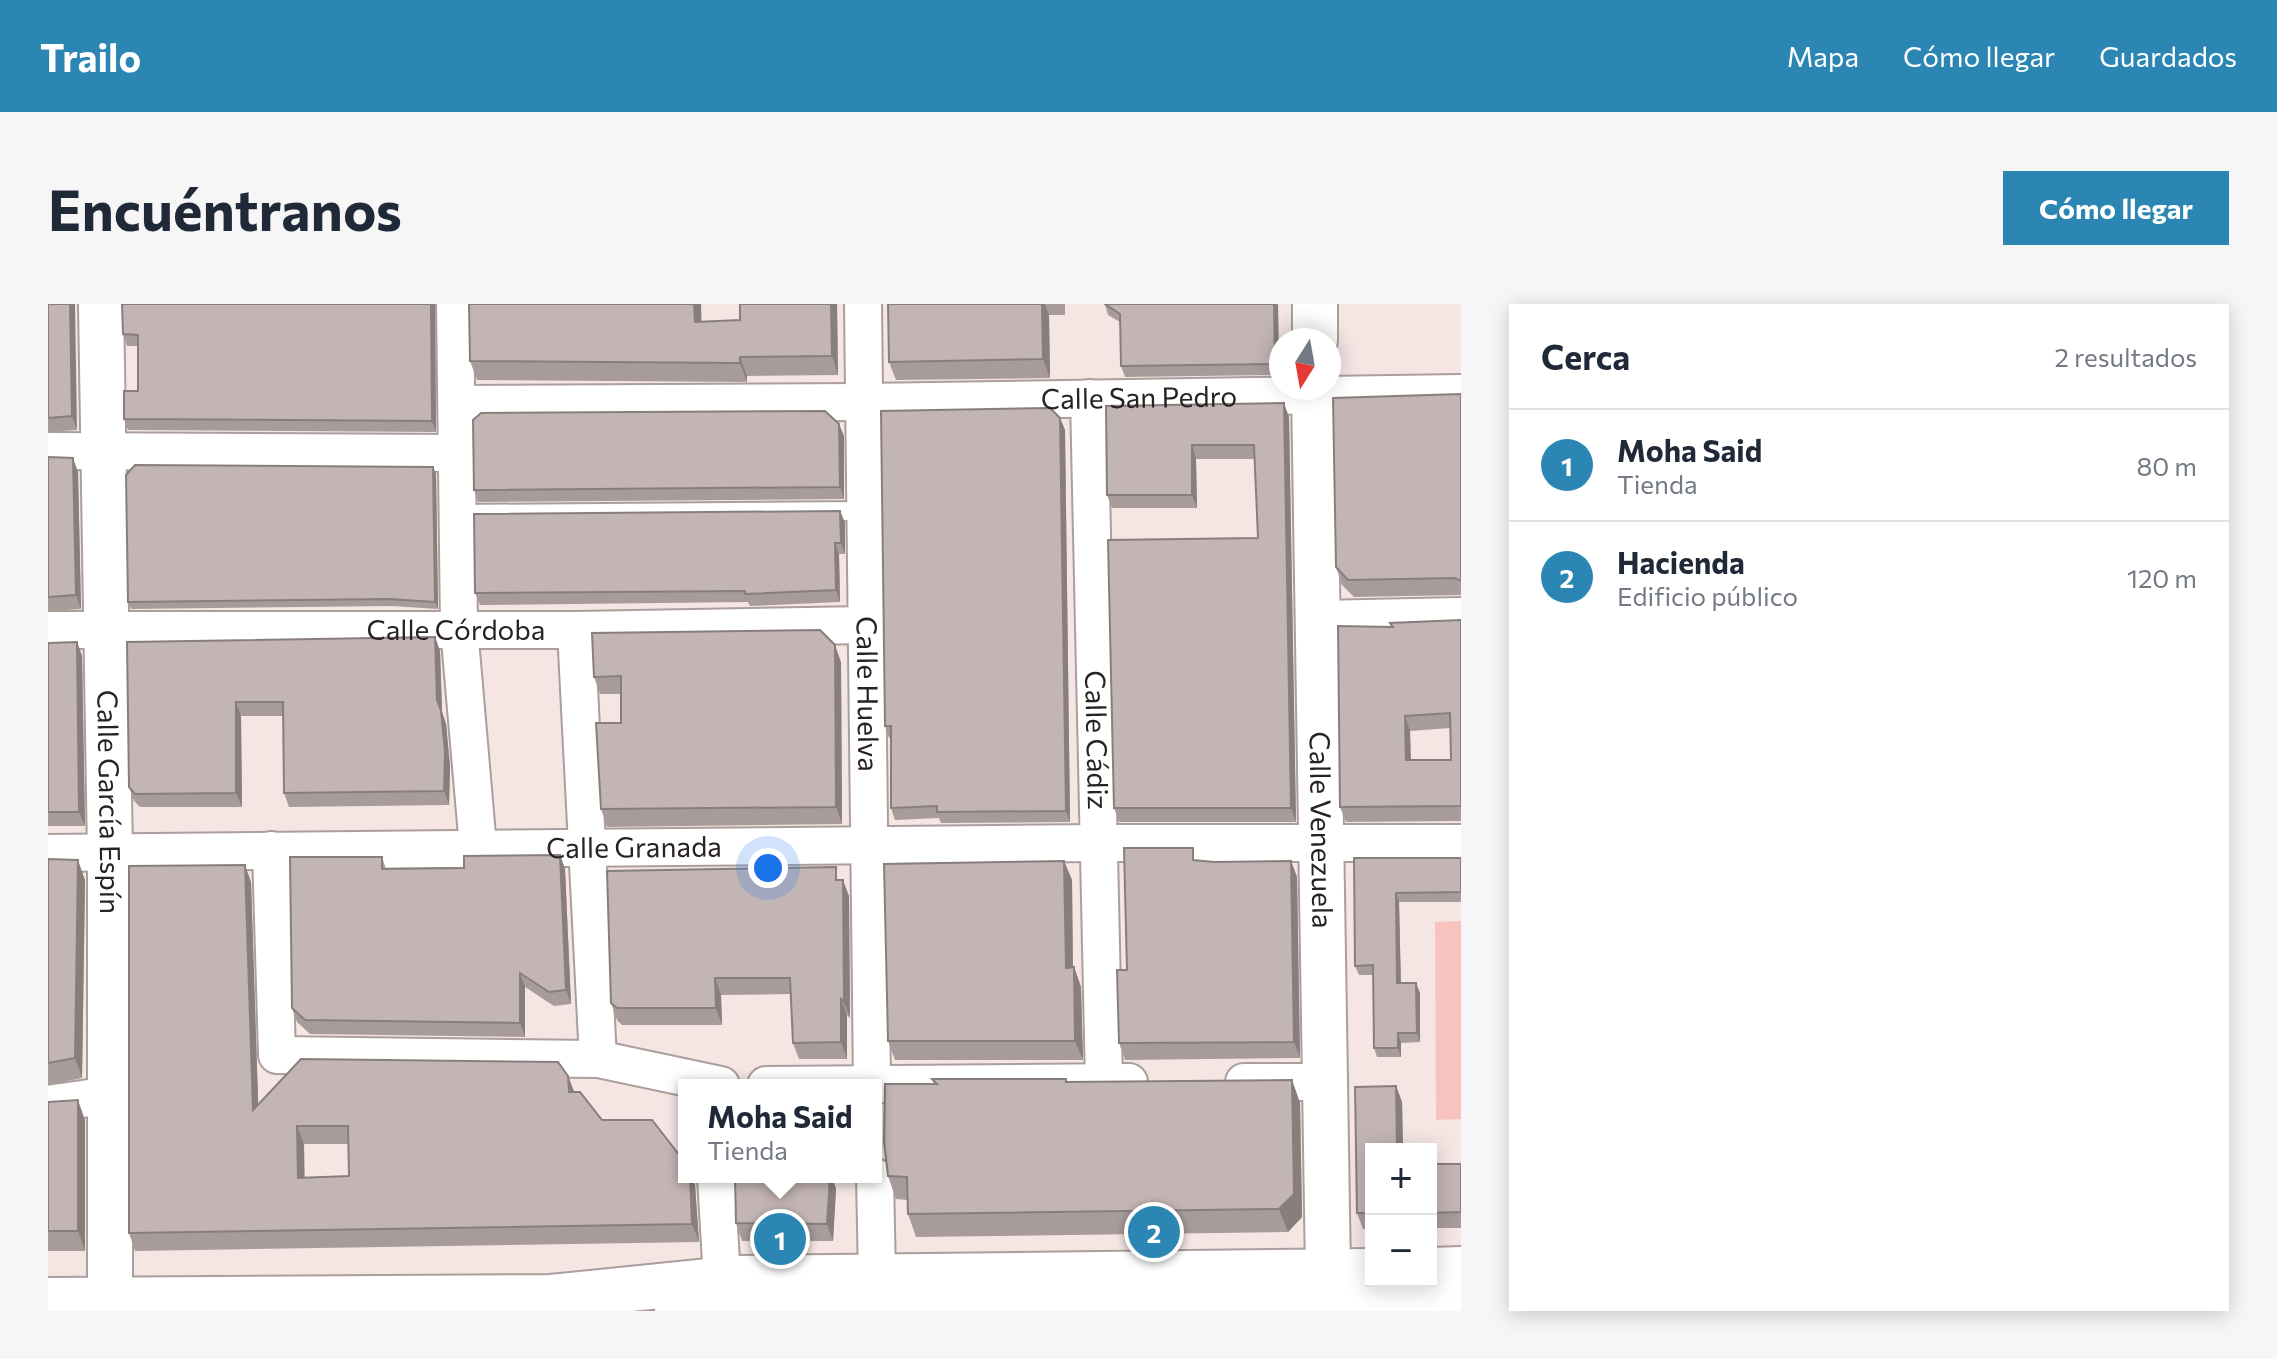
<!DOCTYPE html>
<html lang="es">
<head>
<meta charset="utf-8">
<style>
  body { margin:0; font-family:Commissioner,sans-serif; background:#f6f6f7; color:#1f2937 }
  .controls { position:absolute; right:24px; bottom:24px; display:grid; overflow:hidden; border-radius:0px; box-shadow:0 4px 20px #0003 }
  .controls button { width:72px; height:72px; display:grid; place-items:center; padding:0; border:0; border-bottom:2px solid #e0e1e3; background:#fff; color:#1f2937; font:40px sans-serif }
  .compass { position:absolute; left:1221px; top:24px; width:72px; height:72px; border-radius:50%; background:#fff; box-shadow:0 4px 20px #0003; rotate:191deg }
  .you { position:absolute; left:720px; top:564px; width:28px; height:28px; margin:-20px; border:6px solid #fff; border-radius:50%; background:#1a73e8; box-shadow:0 0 0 12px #1a73e833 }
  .badge { display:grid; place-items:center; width:52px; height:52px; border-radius:50%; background:#2b86b3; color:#fff; font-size:26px; font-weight:700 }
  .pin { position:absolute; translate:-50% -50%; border:4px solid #fff; box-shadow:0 2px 8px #0006 }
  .popup { position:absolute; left:630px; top:775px; width:204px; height:104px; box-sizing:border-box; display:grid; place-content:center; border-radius:0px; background:#fff; filter:drop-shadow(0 2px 6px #0005); font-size:26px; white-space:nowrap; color:#747a83 }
  .popup b { font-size:30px; color:#1f2937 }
  .popup::after { content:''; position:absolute; left:50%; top:100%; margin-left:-16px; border:16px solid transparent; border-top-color:#fff }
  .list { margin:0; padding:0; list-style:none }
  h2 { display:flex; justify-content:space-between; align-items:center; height:104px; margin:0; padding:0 32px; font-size:34px }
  h2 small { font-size:26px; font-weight:400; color:#747a83 }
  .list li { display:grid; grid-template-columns:52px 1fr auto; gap:24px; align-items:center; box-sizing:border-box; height:112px; padding:0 32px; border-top:2px solid #e0e1e3 }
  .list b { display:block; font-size:30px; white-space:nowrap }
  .list p { margin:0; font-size:26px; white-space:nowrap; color:#747a83 }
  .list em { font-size:26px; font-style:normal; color:#747a83 }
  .map { position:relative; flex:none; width:1413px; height:1007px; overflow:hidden; border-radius:0px }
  header { display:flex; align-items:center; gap:48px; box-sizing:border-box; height:112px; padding:0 40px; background:#2b86b3; color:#fff }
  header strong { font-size:38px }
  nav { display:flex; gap:44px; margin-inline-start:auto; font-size:28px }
  .intro { display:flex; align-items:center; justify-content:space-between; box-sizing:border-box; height:192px; padding:0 48px }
  h1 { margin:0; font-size:56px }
  .button { padding:20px 36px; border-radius:0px; background:#2b86b3; color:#fff; font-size:28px; font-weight:700 }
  main { display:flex; gap:48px; padding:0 48px }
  aside { flex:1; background:#fff; border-radius:0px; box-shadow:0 4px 20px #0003 }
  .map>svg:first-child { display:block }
</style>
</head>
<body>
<header>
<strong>Trailo</strong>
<nav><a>Mapa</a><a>Cómo llegar</a><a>Guardados</a></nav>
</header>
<div class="intro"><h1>Encuéntranos</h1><a class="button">Cómo llegar</a></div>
<main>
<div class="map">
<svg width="1413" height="1007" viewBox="0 0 1413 1007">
  <rect width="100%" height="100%" fill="#f5e6e4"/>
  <!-- green -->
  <path fill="#f8c3be" d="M1413,617V815L1388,816L1387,618Z"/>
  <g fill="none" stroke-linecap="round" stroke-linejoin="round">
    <defs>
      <path id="lane" d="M410,210L816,207"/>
      <g id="street">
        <path d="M407,0L411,324L430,543"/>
        <path id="s1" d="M815,0L824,781"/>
        <path id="s2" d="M1041,94L1056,778"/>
        <path id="s3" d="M409,100L815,98L1413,89"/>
        <path d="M0,147L409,149"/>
        <path d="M1271,315L1413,312"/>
        <path id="s4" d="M0,326H528L817,321"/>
        <path d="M528,326L550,755"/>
        <path d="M223,546L229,751L550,755L673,781"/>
        <path id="s5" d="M0,549L1048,539H1413"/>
        <path d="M1196,778H1278"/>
        <path d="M718,781L1081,778"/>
        <path d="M0,800L62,791"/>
        <path d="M668,873L674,975"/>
        <path d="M827,873L829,972"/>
      </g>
      <g id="secondary">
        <path id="s6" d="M53,0L62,551V994"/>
        <path d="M1267,0V36"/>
        <path id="s7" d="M1266,84L1280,968"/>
      </g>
      <path id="primary" d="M1383,966L1413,965
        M0,996L503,993L691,974L1323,967
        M629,1003L1413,1001"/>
    </defs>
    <!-- lane casing -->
    <use href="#lane" stroke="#ac9e9d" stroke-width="22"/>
    <!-- street casing -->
    <use href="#street" stroke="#ac9e9d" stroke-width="40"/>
    <!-- secondary casing -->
    <use href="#secondary" stroke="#ac9e9d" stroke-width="48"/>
    <!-- primary casing -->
    <use href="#primary" stroke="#ac9e9d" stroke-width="48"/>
    <!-- lane -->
    <use href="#lane" stroke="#fff" stroke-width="18"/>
    <!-- street -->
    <use href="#street" stroke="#fff" stroke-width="36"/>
    <!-- secondary -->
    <use href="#secondary" stroke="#fff" stroke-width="44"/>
    <!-- primary -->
    <use href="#primary" stroke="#fff" stroke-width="44"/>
  </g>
  <!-- wall -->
  <path fill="#a89c9a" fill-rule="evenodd" d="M0,0L29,126L0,128Z
    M74,0H387L388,128L80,126L76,115L90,87V42H79L75,30Z
    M692,0H789L790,71L699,72V78L429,76L422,57L653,18L692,16Z
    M840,0H1017V11H1001L1002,74L848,76L841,58Z
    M1057,0H1230L1231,71L1077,73L1073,62L1072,18L1060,11Z
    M1413,90V291L1306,293L1294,281L1288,263Z
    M1058,102L1241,113L1248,518H1071L1066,504L1210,234L1207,155H1148L1149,204H1064L1059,191Z
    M1012,114L1017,126L1022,518L893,519L891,514L847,516L843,504V434H841L837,422Z
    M796,132V195L430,198L426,186Z
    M0,153L30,168L33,305L0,307Z
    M385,163L388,170L390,305L344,302L83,305L80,298Z
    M792,207L797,219V250H791L792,298L702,302L700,298L432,301L427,289Z
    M1413,316V517L1298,518L1292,503L1343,323L1342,319ZM1402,424L1403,456H1363L1362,427Z
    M387,333L392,347L394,408L398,420L402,462L401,501L241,503L236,489L235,412H193L194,503H92L86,497L81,483L79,338Z
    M29,338L34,352L37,522H0V339Z
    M793,358L794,520L559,523L553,505L573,419V390H552L546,373Z
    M512,551L517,565L523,700L506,702L477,683V733L262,730L249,718L244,704L334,553L338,565L416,564Z
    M1306,554H1413V598H1351L1353,679L1372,689V738L1353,739V753H1329L1326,744L1325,671H1311L1307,662Z
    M0,555L37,576L34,774L0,781Z
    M1150,556L1166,558L1243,557L1249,573L1252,754L1077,756L1071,739L1079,666Z
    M1016,557L1024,576L1025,663H1026L1033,683L1035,756H847L840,737Z
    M793,576L801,592L802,714L799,711V755H751L745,739L742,690L673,691L674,721H574L569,716L563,699Z
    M203,578L210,800L520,772L526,788L554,816L636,873H644L647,881L651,938L87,947L81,929ZM256,840H301V872L256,873Z
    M884,775H1018L1019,778L1244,776L1252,799L1254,913L1240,928L868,933L860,910V896L848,895L840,872L886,780Z
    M1348,782L1354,798L1355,845H1323V925H1315L1309,909L1307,783Z
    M0,798L37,816V947H0Z
    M1383,860H1413V924H1383Z
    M687,873H784L788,885L785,937H694L688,919Z"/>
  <!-- shaded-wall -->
  <path fill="#887f7d" d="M22,0H27L29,126L24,112Z
    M383,0H387L388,128L384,117Z
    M646,0H653L654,37L647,18Z
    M783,0H789L790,71L784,52Z
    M994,0H997L1001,11L1002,74L995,55Z
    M1226,0H1230L1231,71L1227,60Z
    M692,53L699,72V78L692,59Z
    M1236,99L1241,113L1248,518L1243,504Z
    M1012,114L1017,126L1022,518L1018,507Z
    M791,120L796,132V195L792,183Z
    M1144,141L1148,155L1149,204L1144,191Z
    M25,154L30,168L33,305L28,291Z
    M385,163L388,170L390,305L387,298Z
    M792,207L797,219V250L793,239Z
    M787,239L791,250L792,298L788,286Z
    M387,333L392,347L394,408L398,420L402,462L401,501L396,487L389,396Z
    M29,338L34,352L37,522L31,508Z
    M787,341L793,358L794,520L788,503Z
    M188,398L193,412L194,503L188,489Z
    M1357,412L1362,427L1363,471L1358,456Z
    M512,551L517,565L523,700L518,686Z
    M30,556L37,576L34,774L27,754Z
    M1016,557L1024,576L1025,683L1018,664Z
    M1243,557L1249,573L1252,754L1246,738Z
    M197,561L203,578L211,824L205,806Z
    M795,576L801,592L802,714L796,698Z
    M1348,589L1351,598L1353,689L1349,679Z
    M1026,663L1033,683L1035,756L1027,737Z
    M472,669L477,683V733L472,719Z
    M667,674L673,691L674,721L668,704Z
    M1368,679L1372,689V738L1369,729Z
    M793,695L799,711V755L793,738Z
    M1350,729L1353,739V753L1350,744Z
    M520,772L527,790L521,788Z
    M1244,776L1252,799L1254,913L1240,928L1231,905Z
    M1348,782L1354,798L1355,845H1349Z
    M30,796L37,816V947L30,927Z
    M249,822L256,840L257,891L250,874Z
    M642,873H644L647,881L651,938L644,920Z
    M782,873H784L788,885L785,937L779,920Z"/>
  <!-- building -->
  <path fill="#c3b5b3" stroke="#887f7d" stroke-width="2" fill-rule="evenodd" d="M0,0H22L24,112L0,114Z
    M74,0H383L384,117L76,115V87H90V31L75,30Z
    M421,0H646L647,18L692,16V0H783L784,52L692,53V59L422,57Z
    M840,0H994L995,55L841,58Z
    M1057,0H1226L1227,60L1073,62L1072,10Z
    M1413,90V277L1407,274L1300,276L1288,263L1285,94Z
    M1236,99L1243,504H1066L1060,236L1210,234L1206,141H1144V191H1059L1058,102Z
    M1002,104L1012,114L1018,507L889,508V502L843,504V422H837L833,107Z
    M777,107L791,120L792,183L426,186L425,116L433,109Z
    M0,153L25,154L28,291L0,293Z
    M87,161L385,163L387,298L341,295L80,298L78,171Z
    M792,207L793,239H787L788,286L697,290V287L427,289L426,210Z
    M1413,316V502L1292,503L1290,322L1345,323L1342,319ZM1402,409L1403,456H1358L1357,412Z
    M772,326L787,341L788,503L553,505L548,419H573V372L546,373L544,329Z
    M387,333L389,396L393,407L397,448L396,487L236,489L235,398H188V489L87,490L81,483L79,338Z
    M29,338L31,508H0V339Z
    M1076,544H1145V556L1166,558L1243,557L1246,738L1071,739L1069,666H1079Z
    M512,551L518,686L501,688L472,669V719L257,716L244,704L242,553H334V565L416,564V552Z
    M1306,554H1413V588L1348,589L1349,679H1368L1369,729H1350V744H1326L1325,661L1307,662Z
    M0,555L30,556L27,754L0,759Z
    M1016,557L1018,664L1026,663L1027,737H840L836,560Z
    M197,561L205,806L253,755L510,758L520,772L521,788H532L554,816H604L636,857V873H642L644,920L81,929V562ZM249,822H300L301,872L250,874Z
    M788,563V576H795L796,698L793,695V738L745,739L742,674H667L668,704H569L563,699L559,567Z
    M884,775H1018V778L1244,776L1246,890L1231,905L860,910L859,873L840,872L836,838L837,780H889Z
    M1348,782L1349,845H1323V909H1309L1307,783Z
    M30,796V927H0V798Z
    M1383,860H1413V908L1383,909Z
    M687,873H782L779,920L688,919Z"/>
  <g text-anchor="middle" stroke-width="6" stroke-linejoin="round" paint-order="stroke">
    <!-- street labels -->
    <g font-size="28" fill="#282222" stroke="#fff">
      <text dy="10" stroke="none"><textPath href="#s3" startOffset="682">Calle San Pedro</textPath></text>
      <text dy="10" stroke="none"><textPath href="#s4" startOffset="408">Calle Córdoba</textPath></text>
      <text dy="10" stroke="none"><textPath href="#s1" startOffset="390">Calle Huelva</textPath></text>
      <text dy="10" stroke="none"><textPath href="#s2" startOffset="342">Calle Cádiz</textPath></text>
      <text dy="10" stroke="none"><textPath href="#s6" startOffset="498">Calle García Espín</textPath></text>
      <text dy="10" stroke="none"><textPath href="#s7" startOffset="442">Calle Venezuela</textPath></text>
      <text dy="10" stroke="none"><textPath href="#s5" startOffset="586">Calle Granada</textPath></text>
    </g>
  </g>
</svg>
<div class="controls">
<button>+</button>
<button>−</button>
</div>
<svg class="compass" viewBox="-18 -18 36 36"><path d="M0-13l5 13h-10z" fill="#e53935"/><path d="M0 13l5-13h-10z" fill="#747a83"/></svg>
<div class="you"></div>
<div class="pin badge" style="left:732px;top:935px">1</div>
<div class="popup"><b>Moha Said</b>Tienda</div>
<div class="pin badge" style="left:1106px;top:928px">2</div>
</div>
<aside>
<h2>Cerca<small>2 resultados</small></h2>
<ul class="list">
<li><span class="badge">1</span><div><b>Moha Said</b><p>Tienda</p></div><em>80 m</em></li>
<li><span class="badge">2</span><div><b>Hacienda</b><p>Edificio público</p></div><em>120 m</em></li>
</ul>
</aside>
</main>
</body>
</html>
